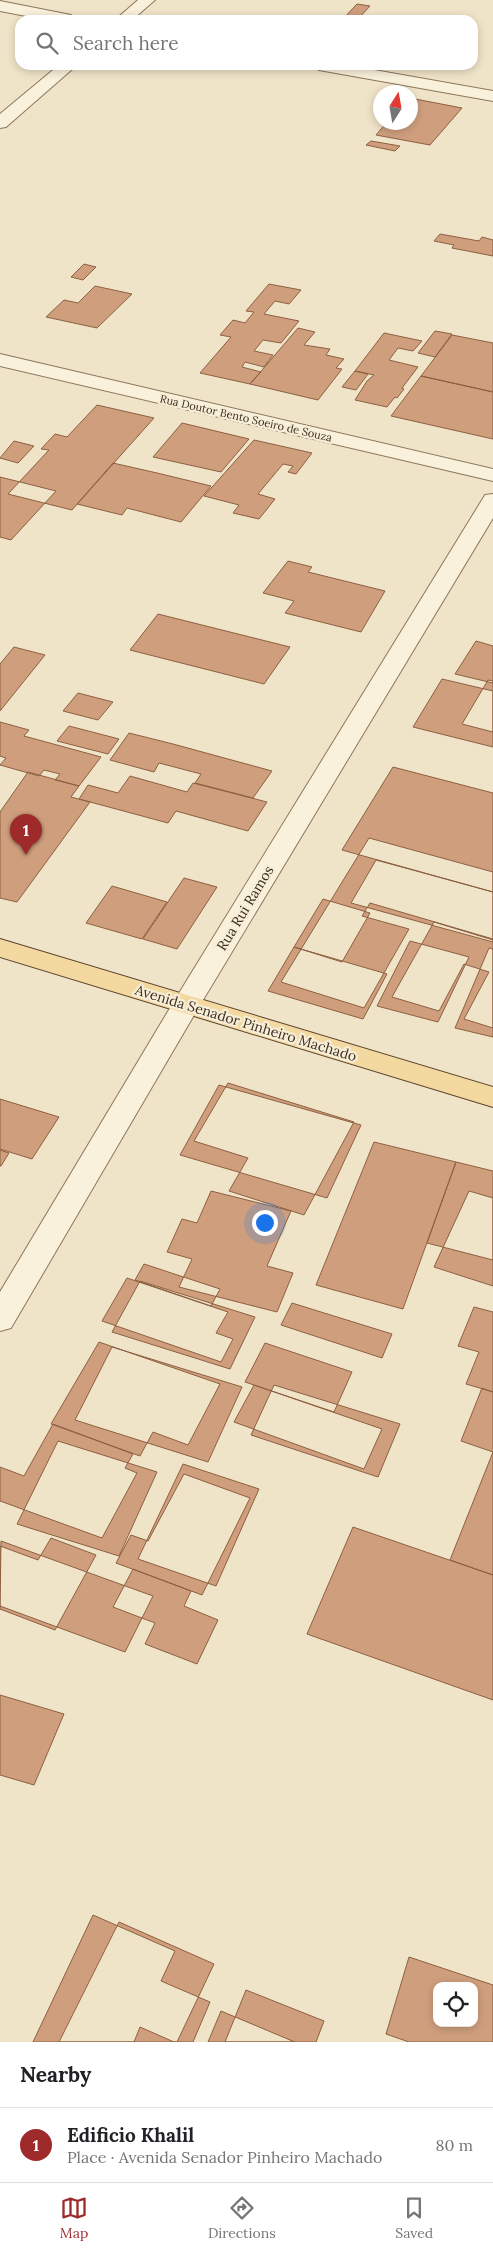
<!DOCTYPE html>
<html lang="en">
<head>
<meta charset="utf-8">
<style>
  body { margin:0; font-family:Lora,serif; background:#f6f6f6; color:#202124 }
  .controls { position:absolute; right:15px; bottom:15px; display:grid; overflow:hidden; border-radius:10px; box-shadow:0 2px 8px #0003 }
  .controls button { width:45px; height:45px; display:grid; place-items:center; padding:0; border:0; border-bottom:1px solid #e0e0e0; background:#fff; color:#202124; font:25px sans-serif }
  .compass { position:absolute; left:373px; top:85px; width:45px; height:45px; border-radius:50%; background:#fff; box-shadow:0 2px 8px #0003; rotate:11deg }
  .you { position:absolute; left:264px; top:1222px; width:18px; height:18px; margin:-12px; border:4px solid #fff; border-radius:50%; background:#1a73e8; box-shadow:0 0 0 8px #1a73e833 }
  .badge { display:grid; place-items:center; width:32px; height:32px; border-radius:50%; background:#9e2a2b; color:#fff; font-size:16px; font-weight:700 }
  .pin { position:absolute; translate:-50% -41px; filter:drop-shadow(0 1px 2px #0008) }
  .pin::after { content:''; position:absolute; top:26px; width:18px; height:15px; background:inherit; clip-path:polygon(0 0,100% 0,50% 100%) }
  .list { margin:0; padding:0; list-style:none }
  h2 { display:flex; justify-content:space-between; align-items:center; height:65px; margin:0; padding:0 20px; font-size:21px }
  h2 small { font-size:16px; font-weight:400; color:#757577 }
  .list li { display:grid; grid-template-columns:32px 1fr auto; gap:15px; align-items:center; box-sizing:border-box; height:75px; padding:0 20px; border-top:1px solid #e0e0e0 }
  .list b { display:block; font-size:19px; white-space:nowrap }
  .list p { margin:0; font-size:16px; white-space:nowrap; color:#757577 }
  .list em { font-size:16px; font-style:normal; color:#757577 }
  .icon { flex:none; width:28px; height:28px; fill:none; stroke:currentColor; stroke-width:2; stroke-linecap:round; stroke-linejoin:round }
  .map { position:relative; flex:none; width:493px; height:2042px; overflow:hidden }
  .search { position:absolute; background:#fff; box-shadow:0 2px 8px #0003; left:15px; right:15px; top:15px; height:55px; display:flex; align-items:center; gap:12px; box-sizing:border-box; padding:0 18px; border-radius:15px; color:#757577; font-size:19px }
  .sheet { height:140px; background:#fff }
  nav { display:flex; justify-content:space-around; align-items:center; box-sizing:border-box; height:70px; border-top:1px solid #e0e0e0; background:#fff; font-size:14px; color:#757577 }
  nav a { display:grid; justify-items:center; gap:2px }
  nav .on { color:#9e2a2b }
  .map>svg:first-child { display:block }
</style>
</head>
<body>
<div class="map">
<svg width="493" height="2042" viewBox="0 0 493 2042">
  <rect width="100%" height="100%" fill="#f0e4c8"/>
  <!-- building -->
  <path fill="#cf9f7d" stroke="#8d5f41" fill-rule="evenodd" d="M357,4L370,6L357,20H342Z
    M410,98L462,108L430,145L376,135L387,122H410Z
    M371,141L400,146L395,151L366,145Z
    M440,234L479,241L482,237L493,240V256L452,248L454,245L434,241Z
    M84,264L96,267L83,280L71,277Z
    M269,284L301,290L289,304L275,301L264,314L299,321L281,343L263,340L254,351L273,355L264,367L245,362L242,367L261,372L250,384L200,373L231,337L220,335L233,320L245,323L254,312L246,311Z
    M95,286L132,294L97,328L46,317L64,300L78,303Z
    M298,328L315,332L304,345L330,349L326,355L344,359L336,368L342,369L318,400L250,384Z
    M435,331L452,334L435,357L418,353Z
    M384,333L422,341L413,351L398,348L389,360L418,367L402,388L404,389L397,398L395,397L387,407L355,400L367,381L374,375L355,371Z
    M452,335L493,343V392L421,376Z
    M355,371L368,374L356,390L342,387Z
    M421,376L493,392V439L391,416Z
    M97,405L154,418L72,510L8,494L49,450L41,449L55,434L67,437Z
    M182,423L249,439L221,472L153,457Z
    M254,440L312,453L296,474L288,472L293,466L283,464L258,494L275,499L259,519L233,513L239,505L204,496Z
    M14,441L34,446L18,463L0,458Z
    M113,463L157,473L211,486L181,522L127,508L122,515L77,504Z
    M0,477L56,491L11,540L0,537Z
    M288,561L312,567L308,572L385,591L361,632L285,613L294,601L263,593Z
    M158,614L290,647L264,684L130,650Z
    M476,641L493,646V683L455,674Z
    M14,647L45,655L0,711V664Z
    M442,679L493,691V747L413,727Z
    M488,680L493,681V732L462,724Z
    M78,693L113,702L98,720L63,711Z
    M0,722L29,730L24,736L101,757L79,786L55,780L60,774L44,770L39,776L0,765L6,758L0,756Z
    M69,726L119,739L108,754L57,741Z
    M129,733L173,744L272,771L253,798L195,783L201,774L159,763L154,772L110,760Z
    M393,767L493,793V892L342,850Z
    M28,772L79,786L71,797L90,802L17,902L0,898V812Z
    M130,776L187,792L193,783L267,802L248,831L176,811L168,823L79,799L88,785L118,793Z
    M369,838L493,872V939L370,903L362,916L409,929L364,1008L281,982Z
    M376,860L493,892V942L351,903Z
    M184,878L217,887L177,949L143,939Z
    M112,886L167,902L142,939L86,923Z
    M323,899L370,913L342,962L294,947Z
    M434,922L493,940V1028L464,1019L489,972L464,964L439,1011L392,997Z
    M410,941L469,957L438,1022L377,1006Z
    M294,947L387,974L363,1019L268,991Z
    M489,948L493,949V1037L455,1028Z
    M228,1083L354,1122L304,1215L229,1191L248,1158L194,1141Z
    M219,1085L361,1125L327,1198L180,1155Z
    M0,1099L59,1117L32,1159L0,1149Z
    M374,1142L456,1162L403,1309L316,1285Z
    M0,1150L9,1153L1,1166H0Z
    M456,1162L493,1171V1260L427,1243Z
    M211,1191L291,1211L267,1266L293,1273L277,1312L179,1287L192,1259L167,1252L182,1219L197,1223Z
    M469,1191L493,1198V1286L434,1267Z
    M144,1264L220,1289L211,1306L135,1280Z
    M127,1278L228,1312L216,1333L233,1339L221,1362L102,1321Z
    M140,1281L255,1317L230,1369L112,1332Z
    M292,1303L392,1334L382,1358L281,1325Z
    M474,1307L493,1312V1392L466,1384L479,1352L458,1346Z
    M99,1342L220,1384L188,1445L153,1432L140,1456L51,1424Z
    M265,1343L352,1372L334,1412L245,1382Z
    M112,1347L242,1387L208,1462L75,1420Z
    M254,1385L382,1429L364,1469L234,1422Z
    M274,1385L400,1424L378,1477L251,1435Z
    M482,1388L493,1392V1452L461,1441Z
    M53,1424L133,1454L125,1468L137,1473L102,1538L0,1501V1467L24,1476Z
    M58,1441L157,1472L119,1556L17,1524Z
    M493,1452V1575L450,1560Z
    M183,1464L259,1489L216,1586L138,1559Z
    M184,1474L250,1498L202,1595L116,1563L131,1535L148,1541Z
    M353,1527L493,1575V1700L307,1634Z
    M51,1538L96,1555L55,1630L0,1609V1546L38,1560Z
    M1,1541L153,1596L125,1652L0,1606Z
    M133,1569L191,1591L184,1606L218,1620L197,1664L145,1644L155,1623L113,1607Z
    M0,1695L64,1714L34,1785L0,1775Z
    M93,1915L175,1951L161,1981L210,2002L193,2042H174L140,2027L134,2042H33Z
    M119,1922L214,1964L177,2042H59Z
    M409,1957L493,1985V2042H409L386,2034ZM437,1986H474V2023H437Z
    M246,1990L324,2021L316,2042H225Z
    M221,2011L290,2040L295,2042H208Z"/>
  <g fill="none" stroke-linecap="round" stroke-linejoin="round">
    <defs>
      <path id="minor" d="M138,0H155L132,20H115Z
        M0,1L71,15L79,20H47L0,11Z
        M59,65H77L6,127L0,128V114Z
        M311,65H346L493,91V101L319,70Z
        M0,354L493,469V481L0,366Z
        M493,494V518L197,1010L11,1328L0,1331V1292L176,998L482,500L485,495Z"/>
      <path id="major" d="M0,939L493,1087V1107L0,957Z"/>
    </defs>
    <!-- minor casing -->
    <use href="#minor" stroke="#8d765c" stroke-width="2"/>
    <!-- major casing -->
    <use href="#major" stroke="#5b4430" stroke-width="2"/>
    <!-- minor -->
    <use href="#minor" fill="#faf1dc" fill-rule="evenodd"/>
    <!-- major -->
    <use href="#major" fill="#f3d9a0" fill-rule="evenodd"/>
  </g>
  <g text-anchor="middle" stroke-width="4.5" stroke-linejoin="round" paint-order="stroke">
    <!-- far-street labels -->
    <g font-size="11" fill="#3d2e20" stroke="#f7eed8">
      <text transform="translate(246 418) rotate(13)" y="4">Rua Doutor Bento Soeiro de Souza</text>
    </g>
    <!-- street labels -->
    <g font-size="14" fill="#3d2e20" stroke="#f7eed8">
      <text transform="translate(245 908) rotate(-59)" y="5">Rua Rui Ramos</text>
      <text transform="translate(246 1023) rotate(17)" y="5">Avenida Senador Pinheiro Machado</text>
    </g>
  </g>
</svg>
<div class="controls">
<button><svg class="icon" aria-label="locate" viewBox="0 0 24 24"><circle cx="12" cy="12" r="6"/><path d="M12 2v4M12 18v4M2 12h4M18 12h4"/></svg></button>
</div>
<svg class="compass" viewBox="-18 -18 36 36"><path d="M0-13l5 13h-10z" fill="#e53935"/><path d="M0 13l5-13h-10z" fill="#757577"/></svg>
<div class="you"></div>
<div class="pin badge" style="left:26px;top:855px">1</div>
<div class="search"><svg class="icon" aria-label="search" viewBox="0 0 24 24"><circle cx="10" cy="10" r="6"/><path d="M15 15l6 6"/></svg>Search here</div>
</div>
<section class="sheet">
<h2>Nearby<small></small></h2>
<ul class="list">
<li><span class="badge">1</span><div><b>Edificio Khalil</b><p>Place · Avenida Senador Pinheiro Machado</p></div><em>80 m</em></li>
</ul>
</section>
<nav>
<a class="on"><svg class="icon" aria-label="map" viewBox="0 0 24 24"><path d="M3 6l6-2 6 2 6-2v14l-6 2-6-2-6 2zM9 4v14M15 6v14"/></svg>Map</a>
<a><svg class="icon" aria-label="directions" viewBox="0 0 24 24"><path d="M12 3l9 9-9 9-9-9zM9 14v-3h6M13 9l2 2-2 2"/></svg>Directions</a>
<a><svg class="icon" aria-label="saved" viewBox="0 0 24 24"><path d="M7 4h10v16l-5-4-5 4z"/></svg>Saved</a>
</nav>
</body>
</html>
